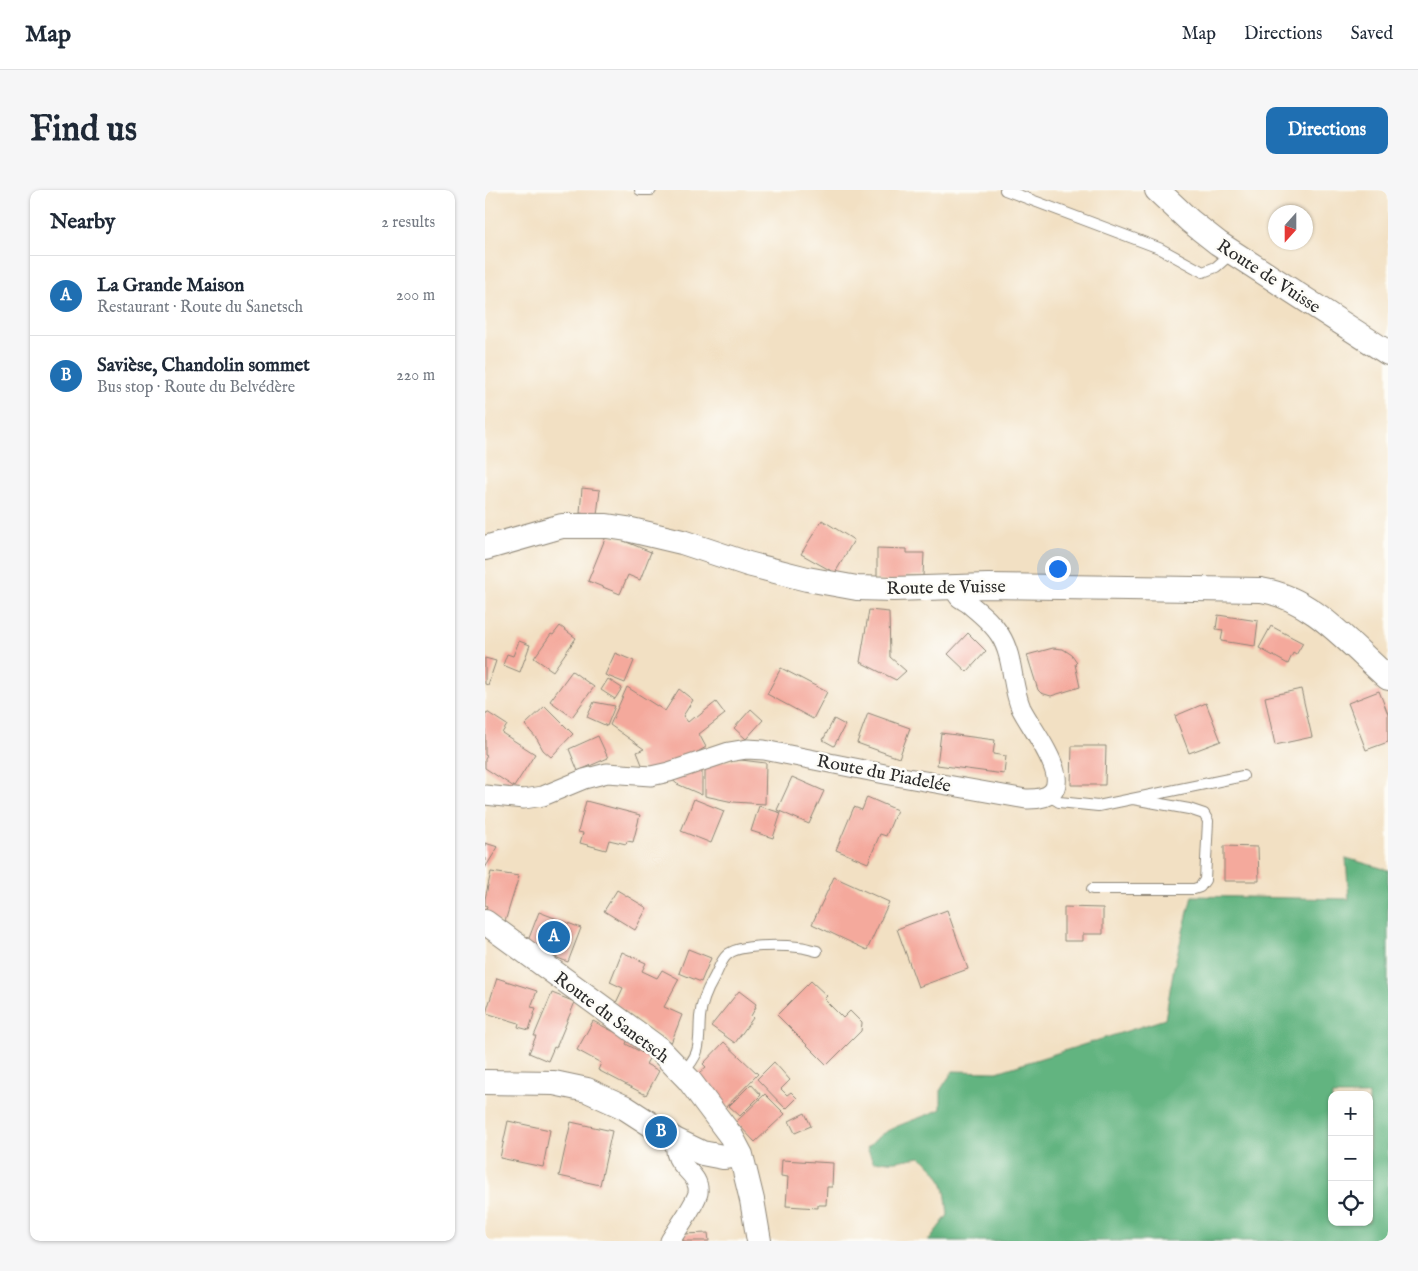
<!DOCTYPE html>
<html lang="en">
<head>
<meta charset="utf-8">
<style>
  body { margin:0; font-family:"IM FELL English",serif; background:#f6f6f7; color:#1f2937 }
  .controls { position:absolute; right:15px; bottom:15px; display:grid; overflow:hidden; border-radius:10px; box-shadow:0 1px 4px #0004 }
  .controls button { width:45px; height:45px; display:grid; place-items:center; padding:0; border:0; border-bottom:1px solid #e0e1e3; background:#fff; color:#1f2937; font:25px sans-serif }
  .compass { position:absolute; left:783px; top:15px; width:45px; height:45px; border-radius:50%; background:#fff; box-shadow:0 1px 4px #0004; rotate:201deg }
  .you { position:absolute; left:572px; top:378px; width:18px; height:18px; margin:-12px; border:4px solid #fff; border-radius:50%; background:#1a73e8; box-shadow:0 0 0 8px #1a73e833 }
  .badge { display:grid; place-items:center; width:32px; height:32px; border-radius:50%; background:#1f6fb2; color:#fff; font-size:16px; font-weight:700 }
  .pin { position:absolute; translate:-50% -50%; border:2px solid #fff; box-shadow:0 1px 5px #0006 }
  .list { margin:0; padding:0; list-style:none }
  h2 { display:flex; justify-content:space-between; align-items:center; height:65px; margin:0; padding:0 20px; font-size:21px }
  h2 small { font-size:16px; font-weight:400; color:#747a83 }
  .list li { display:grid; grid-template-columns:32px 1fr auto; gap:15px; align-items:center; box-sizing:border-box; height:80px; padding:0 20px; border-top:1px solid #e0e1e3 }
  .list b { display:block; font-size:19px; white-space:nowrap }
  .list p { margin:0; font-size:16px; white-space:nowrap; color:#747a83 }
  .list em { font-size:16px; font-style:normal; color:#747a83 }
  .icon { flex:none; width:28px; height:28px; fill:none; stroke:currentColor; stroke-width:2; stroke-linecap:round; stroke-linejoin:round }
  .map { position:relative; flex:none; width:903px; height:1051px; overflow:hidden; border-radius:10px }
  header { display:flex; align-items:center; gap:30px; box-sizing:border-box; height:70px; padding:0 25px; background:#fff; border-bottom:1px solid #e0e1e3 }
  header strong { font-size:24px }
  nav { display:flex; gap:28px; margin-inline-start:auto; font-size:18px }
  .intro { display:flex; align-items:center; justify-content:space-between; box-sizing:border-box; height:120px; padding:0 30px }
  h1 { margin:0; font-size:35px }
  .button { padding:12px 22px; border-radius:10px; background:#1f6fb2; color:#fff; font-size:18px; font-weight:700 }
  main { display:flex; gap:30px; padding:0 30px }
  aside { flex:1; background:#fff; border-radius:10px; box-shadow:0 1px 4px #0004 }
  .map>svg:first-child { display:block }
</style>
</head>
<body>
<header>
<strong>Map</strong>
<nav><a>Map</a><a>Directions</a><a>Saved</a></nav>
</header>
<div class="intro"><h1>Find us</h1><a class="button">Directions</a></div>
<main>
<aside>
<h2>Nearby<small>2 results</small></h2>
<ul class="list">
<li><span class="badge">A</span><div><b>La Grande Maison</b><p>Restaurant · Route du Sanetsch</p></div><em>200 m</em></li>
<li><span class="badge">B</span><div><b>Savièse, Chandolin sommet</b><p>Bus stop · Route du Belvédère</p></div><em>220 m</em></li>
</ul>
</aside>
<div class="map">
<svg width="903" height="1051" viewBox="0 0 903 1051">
  <rect width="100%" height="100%" fill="#fdfcf7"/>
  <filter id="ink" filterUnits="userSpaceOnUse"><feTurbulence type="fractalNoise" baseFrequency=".02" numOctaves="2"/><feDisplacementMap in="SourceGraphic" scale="10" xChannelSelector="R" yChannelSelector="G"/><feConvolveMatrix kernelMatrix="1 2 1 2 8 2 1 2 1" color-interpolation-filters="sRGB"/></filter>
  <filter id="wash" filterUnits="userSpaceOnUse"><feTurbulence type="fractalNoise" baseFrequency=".0096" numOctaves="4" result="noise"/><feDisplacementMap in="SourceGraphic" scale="20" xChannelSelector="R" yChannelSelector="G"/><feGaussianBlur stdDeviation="1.12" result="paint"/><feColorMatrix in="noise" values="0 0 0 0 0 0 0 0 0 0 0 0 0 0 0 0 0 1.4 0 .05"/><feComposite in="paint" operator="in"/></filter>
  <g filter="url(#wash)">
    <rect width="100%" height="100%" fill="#f2e0c3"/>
    <!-- forest -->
    <path fill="#62b480" stroke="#467056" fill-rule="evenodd" d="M861,668L903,680V1051H443L463,1025C460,997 460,985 435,967L411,971L388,972L382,958C387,954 391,948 397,944C415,933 437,928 456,919V899L468,881L512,882L680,829L689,777L707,706L864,709ZM847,905H884V1032H847Z"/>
    <g id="blocks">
      <!-- building -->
      <path fill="#f4a99c" d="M97,298L115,300L112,325L95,323Z
        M337,330L369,350L350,383L316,364Z
        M122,344L166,362L155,390L143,385L135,404L103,391Z
        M392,358L422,359V363H439L438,386H421V391H392Z
        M384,420L404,422L405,467L421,481L411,490L375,472Z
        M733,425L773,431L770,456L736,451L738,440L731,439Z
        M75,436L91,448L68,481L49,468L66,444L68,445Z
        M786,436L818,453L811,465L808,463L803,474L774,458Z
        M483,443L501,461L482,482L463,464Z
        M34,451L45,455L35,482L18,475L22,464L28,466Z
        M568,458L578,459L587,465L592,472L590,474L595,497L566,506L556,503L553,500L542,465Z
        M130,463L149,471L140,493L120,485Z
        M0,468L11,471L3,495L0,494Z
        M296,478L342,502L328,529L282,504Z
        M87,481L109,497L87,527L65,511Z
        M123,489L137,498L130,509L116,500Z
        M142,497L180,521L194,499L208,510L198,526L203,532L209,527L211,528L231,512L240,524L214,544L221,557L196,572L160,582L152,562L159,559L125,535Z
        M816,499L827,547L790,555L780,507Z
        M894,501L903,524V552L881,560L863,513Z
        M109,512L130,516L122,536L102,527Z
        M721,513L736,551L704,563L690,526Z
        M60,516L88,544L66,567L58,560L52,549L40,535Z
        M266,519L278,530L261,549L249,538Z
        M2,522L22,535L17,543L50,564L29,597L0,578V569L2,566L0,565V526Z
        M383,523L425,538L414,568L372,553Z
        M349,529L360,535L349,556L338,550Z
        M456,543L510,550L508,564L521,566L519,584L452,575Z
        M113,546L123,568L93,581L84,559Z
        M587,556H621L620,595H586Z
        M256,570L281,573L280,614L248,612L220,606V573Z
        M217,577V605L192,594L184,587Z
        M307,587L339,601L324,634L292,620Z
        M382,607L412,620L401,646L395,644L383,673L351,660L369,617L377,620Z
        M209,609L239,621L226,653L196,641Z
        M101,611L155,625L148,652L142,651L141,654L124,650L121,660L95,653L98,643L93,642Z
        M274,616L296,623L288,648L266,641Z
        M0,653L13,657L0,678Z
        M739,656L773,657L774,691H739Z
        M6,682L34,686L19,735L0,723L2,716L0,715V709Z
        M349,687L404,712L382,760L327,734Z
        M132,700L162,718L150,740L119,721Z
        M579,717L618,718V744H598V751H579Z
        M462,720L483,779L433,797L412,739Z
        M54,722L96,738L83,772L41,756Z
        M203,759L226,768L216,792L194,783Z
        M137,762L161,773L157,781L172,788L177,780L194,789L179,817L197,825L186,853L150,827L130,815L138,798L125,792Z
        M12,788L52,801L46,817L51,818L44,840L33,837L34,833L1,823Z
        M326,791L342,806L339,809L358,828L365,821L377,833L376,841L342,875L292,825Z
        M254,801L271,814L270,816L271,817L266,826L268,828L250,853L226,836Z
        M67,803L90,812L71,858L69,857L63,871L44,863L51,846H49Z
        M108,831L143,849L141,854L165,867L161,874L174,881L161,905L113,880L116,873L92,860Z
        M239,852L273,884L235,923L209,887L221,877L218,874Z
        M289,872L305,890L296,899L302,905L306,902L312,908L301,919L272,889Z
        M266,894L276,905L255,926L244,916Z
        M280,904L300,924L270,952L251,932Z
        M320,923L326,936L310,943L304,931Z
        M23,931L65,940L58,977L15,968Z
        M86,932L127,941L115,995L74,986Z
        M297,970L348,973L347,997H342L341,1015H333V1018L301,1016L303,987L296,986Z
        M223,1043L224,1051H198V1044Z"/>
    </g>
  </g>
  <g filter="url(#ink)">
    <use href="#blocks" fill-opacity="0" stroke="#8e8677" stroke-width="1"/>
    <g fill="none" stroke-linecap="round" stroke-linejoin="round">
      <defs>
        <path id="service" d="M155,0H166
          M520,0L674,58L718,82L731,77L747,63
          M563,605L574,612L613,616L758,586
          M607,699H709L715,697L720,690L723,631L719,624L704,619L648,609
          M197,883C218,862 213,853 215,827C216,814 222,800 229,788C233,781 236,770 242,765C253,754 298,755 313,757C319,757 326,760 332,761"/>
        <path id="minor" d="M0,605L39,609L58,606L99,589L122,583L166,586L184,582L244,562L262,559L279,560L400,584L541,609C606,611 548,543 536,518C526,495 529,467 515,445C507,432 495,423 483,413C480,411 476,409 474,407C471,404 470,400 469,396
          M185,1051C192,1039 210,1015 213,1003C216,981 184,976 192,951"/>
        <path id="tertiary" d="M672,0L705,31L733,53L903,163
          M0,358L77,336H122L142,339L197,352L263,374L322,389L372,398L409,399L503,396L776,400C828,408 865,455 903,488
          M0,732L174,859L204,890L246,946L256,965L267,1010L274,1051
          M0,892L69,893L102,900L139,917L190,950L217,963L238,967L256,965"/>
      </defs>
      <!-- service casing -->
      <use href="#service" stroke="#8e8677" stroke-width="12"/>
      <!-- minor casing -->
      <use href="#minor" stroke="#8e8677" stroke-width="21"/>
      <!-- tertiary casing -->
      <use href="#tertiary" stroke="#8e8677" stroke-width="26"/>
      <!-- service -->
      <use href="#service" stroke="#fff" stroke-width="10"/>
      <!-- minor -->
      <use href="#minor" stroke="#fff" stroke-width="19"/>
      <!-- tertiary -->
      <use href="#tertiary" stroke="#fff" stroke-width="24"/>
    </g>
  </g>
  <g text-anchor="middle" stroke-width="5" stroke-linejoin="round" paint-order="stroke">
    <!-- street labels -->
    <g font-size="18" fill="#2b2b2b" stroke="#fdfcf7">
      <text transform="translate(784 86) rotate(33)" y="6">Route de Vuisse</text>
      <text transform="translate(461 397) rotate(-1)" y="6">Route de Vuisse</text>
      <text transform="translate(399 583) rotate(11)" y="6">Route du Piadelée</text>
      <text transform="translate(127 827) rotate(37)" y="6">Route du Sanetsch</text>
    </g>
  </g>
</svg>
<div class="controls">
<button>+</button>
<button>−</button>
<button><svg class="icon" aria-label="locate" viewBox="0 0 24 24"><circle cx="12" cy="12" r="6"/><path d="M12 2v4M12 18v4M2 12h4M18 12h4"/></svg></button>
</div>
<svg class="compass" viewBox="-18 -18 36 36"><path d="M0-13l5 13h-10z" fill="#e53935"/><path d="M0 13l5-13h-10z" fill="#747a83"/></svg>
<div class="you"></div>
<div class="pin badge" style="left:69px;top:747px">A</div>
<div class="pin badge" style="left:176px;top:942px">B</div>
</div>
</main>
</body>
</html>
